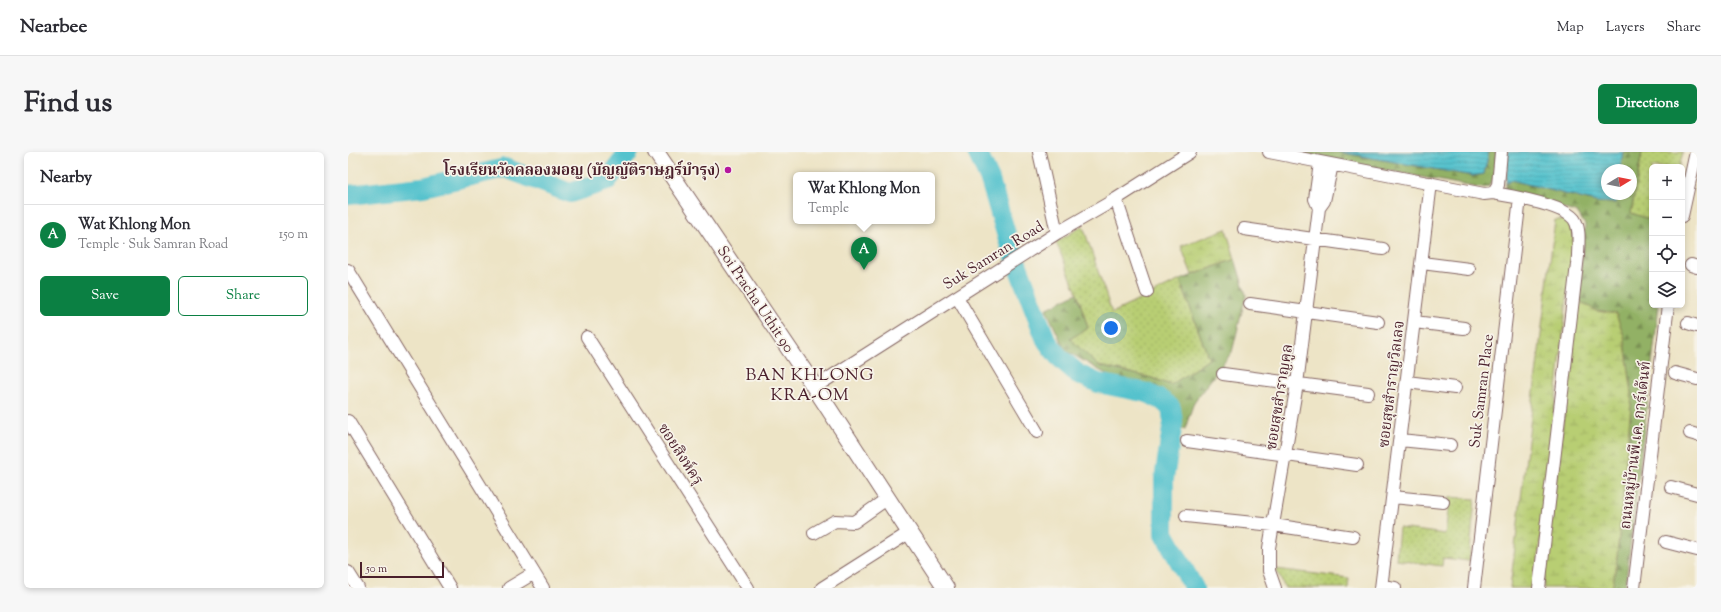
<!DOCTYPE html>
<html lang="en">
<head>
<meta charset="utf-8">
<style>
  body { margin:0; font-family:"Sorts Mill Goudy","Noto Serif Thai",serif; background:#f7f7f7; color:#2b2b33 }
  .controls { position:absolute; right:12px; top:12px; display:grid; overflow:hidden; border-radius:6px; box-shadow:0 2px 6px #0003 }
  .controls button { width:36px; height:36px; display:grid; place-items:center; padding:0; border:0; border-bottom:1px solid #e1e1e2; background:#fff; color:#2b2b33; font:20px sans-serif }
  .compass { position:absolute; left:1253px; top:12px; width:36px; height:36px; border-radius:50%; background:#fff; box-shadow:0 2px 6px #0003; rotate:80deg }
  .scale { position:absolute; left:12px; bottom:10px; width:84px; box-sizing:border-box; padding-left:4px; border:2px solid #4a1f2b; border-top:0; font-size:11px; line-height:14px; white-space:nowrap; color:#4a1f2b; -webkit-text-stroke:3px #f7f3e8; paint-order:stroke }
  .you { position:absolute; left:763px; top:176px; width:14px; height:14px; margin:-10px; border:3px solid #fff; border-radius:50%; background:#1a73e8; box-shadow:0 0 0 6px #1a73e833 }
  .badge { display:grid; place-items:center; width:26px; height:26px; border-radius:50%; background:#0b8043; color:#fff; font-size:13px; font-weight:700 }
  .pin { position:absolute; translate:-50% -33px; filter:drop-shadow(0 1px 2px #0008) }
  .pin::after { content:''; position:absolute; top:21px; width:14px; height:12px; background:inherit; clip-path:polygon(0 0,100% 0,50% 100%) }
  .popup { position:absolute; left:445px; top:20px; width:142px; height:52px; box-sizing:border-box; display:grid; place-content:center; border-radius:6px; background:#fff; filter:drop-shadow(0 1px 3px #0005); font-size:13px; white-space:nowrap; color:#7c7c81 }
  .popup b { font-size:15px; color:#2b2b33 }
  .popup::after { content:''; position:absolute; left:50%; top:100%; margin-left:-8px; border:8px solid transparent; border-top-color:#fff }
  .list { margin:0; padding:0; list-style:none }
  h2 { display:flex; justify-content:space-between; align-items:center; height:52px; margin:0; padding:0 16px; font-size:17px }
  h2 small { font-size:13px; font-weight:400; color:#7c7c81 }
  .list li { display:grid; grid-template-columns:26px 1fr auto; gap:12px; align-items:center; box-sizing:border-box; height:60px; padding:0 16px; border-top:1px solid #e1e1e2 }
  .list b { display:block; font-size:15px; white-space:nowrap }
  .list p { margin:0; font-size:13px; white-space:nowrap; color:#7c7c81 }
  .list em { font-size:13px; font-style:normal; color:#7c7c81 }
  .actions { display:flex; gap:8px; padding:12px 16px }
  .actions a { flex:1; padding:9px 0; border:1px solid #0b8043; border-radius:6px; text-align:center; font-size:14px; color:#0b8043 }
  .actions .main { background:#0b8043; color:#fff }
  .icon { flex:none; width:22px; height:22px; fill:none; stroke:currentColor; stroke-width:2; stroke-linecap:round; stroke-linejoin:round }
  .map { position:relative; flex:none; width:1349px; height:436px; overflow:hidden; border-radius:6px }
  header { display:flex; align-items:center; gap:24px; box-sizing:border-box; height:56px; padding:0 20px; background:#fff; border-bottom:1px solid #e1e1e2 }
  header strong { font-size:19px }
  nav { display:flex; gap:22px; margin-inline-start:auto; font-size:14px }
  .intro { display:flex; align-items:center; justify-content:space-between; box-sizing:border-box; height:96px; padding:0 24px }
  h1 { margin:0; font-size:28px }
  .button { padding:10px 18px; border-radius:6px; background:#0b8043; color:#fff; font-size:14px; font-weight:700 }
  main { display:flex; gap:24px; padding:0 24px }
  aside { flex:1; background:#fff; border-radius:6px; box-shadow:0 2px 6px #0003 }
  .map>svg:first-child { display:block }
</style>
</head>
<body>
<header>
<strong>Nearbee</strong>
<nav><a>Map</a><a>Layers</a><a>Share</a></nav>
</header>
<div class="intro"><h1>Find us</h1><a class="button">Directions</a></div>
<main>
<aside>
<h2>Nearby<small></small></h2>
<ul class="list">
<li><span class="badge">A</span><div><b>Wat Khlong Mon</b><p>Temple · Suk Samran Road</p></div><em>150 m</em></li>
</ul>
<div class="actions"><a class="main">Save</a><a>Share</a></div>
</aside>
<div class="map">
<svg width="1349" height="436" viewBox="0 0 1349 436">
  <defs>
    <pattern id="green-dots" width="8" height="8" patternUnits="userSpaceOnUse"><rect width="8" height="8" fill="#b8ce73"/><path d="M2 2h.1M6 6h.1" fill="none" stroke="#a0b064" stroke-width="1.8" stroke-linecap="round"/></pattern>
    <pattern id="forest-firs" width="22" height="20" patternUnits="userSpaceOnUse"><rect width="22" height="20" fill="#92b165"/><path d="M5 1l3.5 6h-7zM16 11l3.5 6h-7z" fill="#798f53"/></pattern>
    <pattern id="wetland-marsh" width="20" height="14" patternUnits="userSpaceOnUse"><rect width="20" height="14" fill="#b8ce73"/><path d="M1 5h8M5 5V1M11 12h8M15 12V8" fill="none" stroke="#a0b064"/></pattern>
    <pattern id="water-rules" width="6" height="5" patternUnits="userSpaceOnUse"><rect width="6" height="5" fill="#55c2cd"/><path d="M0 2.5h6" fill="none" stroke="#4ca6b0"/></pattern>
  </defs>
  <rect width="100%" height="100%" fill="#f7f3e8"/>
  <filter id="ink" filterUnits="userSpaceOnUse"><feTurbulence type="fractalNoise" baseFrequency=".025" numOctaves="2"/><feDisplacementMap in="SourceGraphic" scale="8" xChannelSelector="R" yChannelSelector="G"/><feConvolveMatrix kernelMatrix="1 2 1 2 8 2 1 2 1" color-interpolation-filters="sRGB"/></filter>
  <filter id="wash" filterUnits="userSpaceOnUse"><feTurbulence type="fractalNoise" baseFrequency=".012" numOctaves="4" result="noise"/><feDisplacementMap in="SourceGraphic" scale="16" xChannelSelector="R" yChannelSelector="G"/><feGaussianBlur stdDeviation="0.9" result="paint"/><feColorMatrix in="noise" values="0 0 0 0 0 0 0 0 0 0 0 0 0 0 0 0 0 1.4 0 .05"/><feComposite in="paint" operator="in"/></filter>
  <g filter="url(#wash)">
    <rect width="100%" height="100%" fill="#ede4c6"/>
    <!-- green -->
    <path fill="url(#green-dots)" stroke="#81764f" d="M1294,0H1335L1331,15H1304V68L1283,61Z
      M735,74L764,161L832,128L861,207L823,233L804,226L751,214L721,187L740,176L729,141L708,90Z
      M1102,345L1127,347L1121,409L1095,406L1094,414L1048,408L1051,376L1097,382Z
      M928,417L1001,426L1000,436H937Z"/>
    <!-- forest -->
    <path fill="url(#forest-firs)" stroke="#6e6848" d="M943,0H990L1125,24L1136,22L1141,0H1149L1147,25L1140,35L1131,36Z
      M1275,0H1294L1283,61L1304,68V153H1311L1277,436H1264L1268,415L1284,242L1276,184L1268,162L1248,159L1230,148L1237,73L1230,61L1156,39L1158,30L1163,28L1248,50L1267,51L1269,42H1283V18H1272Z
      M887,107L898,143L884,200L846,250L837,277H831L829,259L826,248L817,241L793,230L765,226L717,198L698,157L729,141L740,176L722,187L751,214L804,226L823,233L861,207L832,128Z"/>
    <!-- wetland -->
    <path fill="url(#wetland-marsh)" stroke="#81764f" d="M1207,68H1218L1224,73L1226,84L1187,436H1162Z
      M878,77L887,107L844,123L833,94Z
      M1230,148L1248,159L1268,162L1276,184L1284,242L1268,415L1264,436H1195Z"/>
    <!-- water -->
    <path fill="url(#water-rules)" stroke="#50707c" d="M990,0H1141L1136,22L1125,24Z
      M1160,0H1275L1272,18H1259V42H1269L1268,51L1248,50L1163,28L1158,30Z"/>
    <g fill="none" stroke-linecap="round" stroke-linejoin="round">
      <!-- river -->
      <path stroke="#55c2cd" stroke-width="20" d="M629,0L642,28L660,88L698,188L710,204L730,222L750,231L800,241L815,249L823,256L825,270L816,327V381L846,436
        M0,43L75,35L157,16L222,41L259,29L281,0"/>
    </g>
  </g>
  <g filter="url(#ink)">
    <g fill="none" stroke-linecap="round" stroke-linejoin="round">
      <defs>
        <path id="minor" d="M691,0L709,81
          M921,0L1136,42L1145,41L1150,33L1153,0
          M972,11L967,47L971,56L976,49L984,13
          M1145,41C1163,44 1215,53 1226,67C1233,77 1230,93 1230,104L1191,436
          M768,47L799,140
          M1334,64L1348,0
          M896,77L1035,97
          M1074,111L1121,117
          M1343,113L1349,115
          M0,118L195,436
          M609,145L689,280
          M902,152L1030,170
          M1066,170L1116,176
          M1340,171L1349,174
          M239,185L400,436
          M1327,221L1349,227
          M875,222L1020,241
          M1059,230L1107,236
          M467,235L709,81L768,47L842,0
          M0,269L102,436
          M1342,281L1349,283
          M1052,288L1102,293
          M839,289L1009,313
          M1323,335L1349,342
          M1045,345L1095,350
          M838,364L925,373L1005,385
          M466,381L487,369L506,370L540,346
          M1318,390L1349,398
          M0,420L10,436
          M1034,434L1047,436
          M161,436L186,421
          M474,436L562,380
          M927,436L921,419V396L949,232L971,56
          M1033,436L1083,31
          M1126,436L1172,46
          M1286,436L1320,153"/>
        <path id="tertiary" d="M308,0L460,225L598,436"/>
      </defs>
      <!-- minor casing -->
      <use href="#minor" stroke="#836461" stroke-width="14"/>
      <!-- tertiary casing -->
      <use href="#tertiary" stroke="#836461" stroke-width="18"/>
      <!-- minor -->
      <use href="#minor" stroke="#fff" stroke-width="12"/>
      <!-- tertiary -->
      <use href="#tertiary" stroke="#fff" stroke-width="16"/>
    </g>
  </g>
  <!-- markers -->
  <circle fill="#b5179e" stroke="#f7f3e8" stroke-width="1.5" cx="380" cy="18" r="4"/>
  <g text-anchor="middle" stroke-width="3.5" stroke-linejoin="round" paint-order="stroke">
    <!-- poi labels -->
    <g font-size="15" font-weight="bold" fill="#4a1f2b" stroke="#f7f3e8" text-anchor="end">
      <text x="372" y="23">โรงเรียนวัดคลองมอญ (บัญญัติราษฎร์บำรุง)</text>
    </g>
    <!-- street labels -->
    <g font-size="15" fill="#4a1f2b" stroke="#f7f3e8">
      <text transform="translate(645 103) rotate(-32)" y="5">Suk Samran Road</text>
      <text transform="translate(408 147) rotate(56)" y="5">Soi Pracha Uthit 90</text>
      <text transform="translate(1043 232) rotate(-83)" y="5">ซอยสุขสำราญวิลเลจ</text>
      <text transform="translate(1133 239) rotate(-83)" y="5">Suk Samran Place</text>
      <text transform="translate(931 245) rotate(-81)" y="5">ซอยสุขสำราญคูล</text>
      <text transform="translate(1287 293) rotate(-83)" y="5">ถนนหมู่บ้านพี.เค. การ์เด้นท์</text>
      <text transform="translate(333 302) rotate(57)" y="5">ซอยสิงห์ครุ</text>
    </g>
    <!-- quarter labels -->
    <g font-size="17" letter-spacing="1" fill="#4a1f2b" stroke="#f7f3e8">
      <text x="462" y="228">BAN KHLONG<tspan x="462" dy="20">KRA-OM</tspan></text>
    </g>
  </g>
</svg>
<div class="controls">
<button>+</button>
<button>−</button>
<button><svg class="icon" aria-label="locate" viewBox="0 0 24 24"><circle cx="12" cy="12" r="6"/><path d="M12 2v4M12 18v4M2 12h4M18 12h4"/></svg></button>
<button><svg class="icon" aria-label="layers" viewBox="0 0 24 24"><path d="M12 4l9 5-9 5-9-5zM3 14l9 5 9-5"/></svg></button>
</div>
<svg class="compass" viewBox="-18 -18 36 36"><path d="M0-13l5 13h-10z" fill="#e53935"/><path d="M0 13l5-13h-10z" fill="#7c7c81"/></svg>
<div class="scale">50 m</div>
<div class="you"></div>
<div class="pin badge" style="left:516px;top:118px">A</div>
<div class="popup"><b>Wat Khlong Mon</b>Temple</div>
</div>
</main>
</body>
</html>
